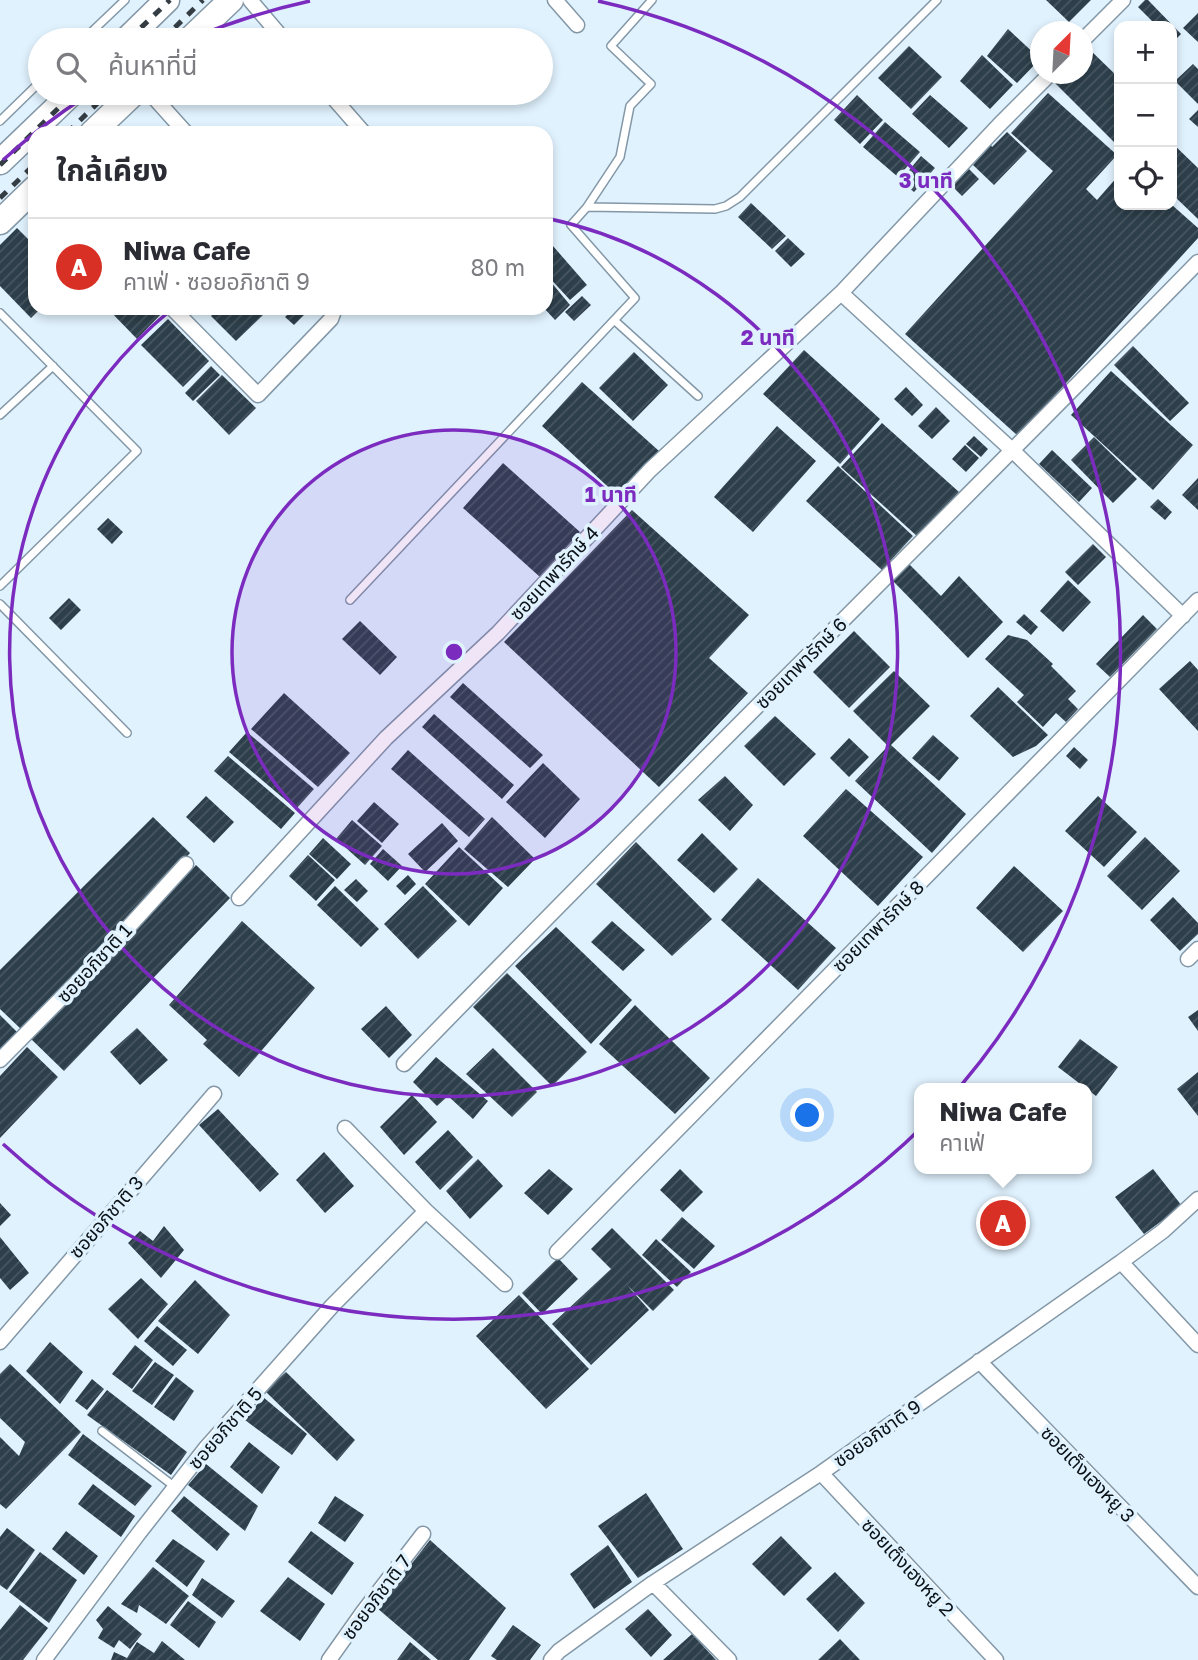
<!DOCTYPE html>
<html lang="th">
<head>
<meta charset="utf-8">
<style>
  body { margin:0; font-family:"Golos Text","Noto Sans Thai",sans-serif; background:#f2f2f3; color:#2b2b33 }
  .controls { position:absolute; right:21px; top:21px; display:grid; overflow:hidden; border-radius:14px; box-shadow:0 4px 10px #0003 }
  .controls button { width:63px; height:63px; display:grid; place-items:center; padding:0; border:0; border-bottom:2px solid #e1e1e2; background:#fff; color:#2b2b33; font:35px sans-serif }
  .compass { position:absolute; left:1030px; top:21px; width:63px; height:63px; border-radius:50%; background:#fff; box-shadow:0 4px 10px #0003; rotate:24deg }
  .you { position:absolute; left:808px; top:1116px; width:24px; height:24px; margin:-18px; border:5px solid #fff; border-radius:50%; background:#1a73e8; box-shadow:0 0 0 10px #1a73e833 }
  .badge { display:grid; place-items:center; width:46px; height:46px; border-radius:50%; background:#d93025; color:#fff; font-size:23px; font-weight:700 }
  .pin { position:absolute; translate:-50% -50%; border:4px solid #fff; box-shadow:0 2px 7px #0006 }
  .popup { position:absolute; left:914px; top:1083px; width:178px; height:91px; box-sizing:border-box; display:grid; place-content:center; border-radius:14px; background:#fff; filter:drop-shadow(0 2px 5px #0005); font-size:23px; white-space:nowrap; color:#7c7c81 }
  .popup b { font-size:26px; color:#2b2b33 }
  .popup::after { content:''; position:absolute; left:50%; top:100%; margin-left:-14px; border:14px solid transparent; border-top-color:#fff }
  .list { margin:0; padding:0; list-style:none }
  h2 { display:flex; justify-content:space-between; align-items:center; height:91px; margin:0; padding:0 28px; font-size:30px }
  h2 small { font-size:23px; font-weight:400; color:#7c7c81 }
  .list li { display:grid; grid-template-columns:46px 1fr auto; gap:21px; align-items:center; box-sizing:border-box; height:98px; padding:0 28px; border-top:2px solid #e1e1e2 }
  .list b { display:block; font-size:26px; white-space:nowrap }
  .list p { margin:0; font-size:23px; white-space:nowrap; color:#7c7c81 }
  .list em { font-size:23px; font-style:normal; color:#7c7c81 }
  .icon { flex:none; width:38px; height:38px; fill:none; stroke:currentColor; stroke-width:2; stroke-linecap:round; stroke-linejoin:round }
  .map { position:relative; flex:none; width:1198px; height:1660px; overflow:hidden }
  .search { position:absolute; background:#fff; box-shadow:0 4px 10px #0003; left:28px; top:28px; width:525px; height:77px; display:flex; align-items:center; gap:18px; box-sizing:border-box; padding:0 24px; border-radius:38px; color:#7c7c81; font-size:26px }
  .panel { position:absolute; background:#fff; box-shadow:0 4px 10px #0003; left:28px; top:126px; width:525px; height:189px; border-radius:21px }
  .map>svg:first-child { display:block }
</style>
</head>
<body>
<div class="map">
<svg width="1198" height="1660" viewBox="0 0 1198 1660">
  <defs>
    <pattern id="building-hatch" width="6" height="6" patternUnits="userSpaceOnUse" patternTransform="scale(1.75)"><rect width="6" height="6" fill="#2d3f4b"/><path d="M-1 1l2-2M0 6l6-6M5 7l2-2" fill="none" stroke="#485761"/></pattern>
  </defs>
  <rect width="100%" height="100%" fill="#e0f2fe"/>
  <!-- building -->
  <path fill="url(#building-hatch)" d="M1046,0H1091L1069,22Z
    M1145,0H1148L1181,34L1172,43V26H1157L1138,7Z
    M1198,13V42L1183,28Z
    M1008,29L1040,59L1017,83L987,56Z
    M909,46L942,77L911,109L878,78Z
    M1088,48L1119,78V147L1054,82L1062,74H1082V53Z
    M982,55L1013,85L990,109L960,81Z
    M1193,64L1198,69V104L1175,81Z
    M1048,93L1117,155L1086,189L1097,200L1119,175V205H1172L1198,228V238L1018,436L905,334L1053,171L1011,133Z
    M857,95L883,120L860,144L834,120Z
    M930,95L968,128L949,148L912,114Z
    M1198,110V127L1189,119Z
    M885,122L920,152L898,177L863,147Z
    M1007,132L1027,151L994,185L973,165L991,145L992,147Z
    M1172,143L1198,168V219L1172,194Z
    M921,156L935,168L914,192L900,181Z
    M969,169L979,179L962,196L952,186Z
    M751,203L786,236L772,249L738,217Z
    M17,228L35,246V308H41L31,318L0,286V245Z
    M546,238L587,285L570,300L546,274Z
    M788,238L805,254L791,267L775,251Z
    M546,276L570,305L555,320L544,308H546Z
    M582,296L591,305L574,321L565,312Z
    M107,308H159L163,312L137,339Z
    M219,308H256L263,315L236,341L211,316Z
    M294,308H311L294,325L285,317Z
    M168,319L209,361L183,387L141,345Z
    M1133,346L1189,403L1170,421L1114,365Z
    M804,350L880,419L840,464L763,394Z
    M634,352L668,385L633,421L599,388Z
    M211,366L220,375L193,401L185,393Z
    M1111,371L1193,445L1153,490L1071,415Z
    M222,375L256,408L229,435L196,401Z
    M582,382L659,451L618,496L542,426Z
    M906,387L923,405L912,416L894,399Z
    M936,407L950,421L932,439L918,426Z
    M882,423L959,492L918,537L841,467Z
    M777,426L816,461L753,532L714,497Z
    M974,436L988,449L981,457L966,444Z
    M1094,437L1137,479L1113,503L1071,460Z
    M965,445L979,458L966,472L952,459Z
    M1052,450L1092,488L1079,502L1039,464Z
    M503,463L580,532L540,577L463,508Z
    M838,466L913,536L882,570L806,501Z
    M1198,478V510L1182,495Z
    M1158,499L1172,512L1165,520L1150,507Z
    M632,510L749,615L709,658L748,693L659,787L504,642Z
    M108,518L123,532L112,544L97,529Z
    M1093,544L1106,557L1078,585L1065,572Z
    M908,563L941,596L959,576L1003,622L968,658L893,581Z
    M1068,580L1091,602L1063,632L1040,611Z
    M69,598L81,610L61,630L49,618Z
    M1024,614L1038,627L1031,635L1016,622Z
    M1143,615L1157,629L1110,677L1096,664Z
    M360,621L397,657L380,675L342,639Z
    M854,631L890,667L849,708L813,672Z
    M1008,635L1027,640L1053,664L1051,666L1076,691L1068,699L1078,709L1066,722L1056,713L1043,727L1017,702L1024,695L985,659Z
    M1190,661L1198,670V731L1159,689Z
    M894,671L930,706L891,745L966,814L932,853L855,781L888,746L853,711Z
    M463,683L543,755L530,768L450,697Z
    M998,687L1048,735L1036,746L1013,757L970,716Z
    M284,693L350,753L318,787L251,729Z
    M434,714L514,785L502,799L422,727Z
    M775,716L816,754L784,786L744,746Z
    M247,732L314,789L296,809L229,752Z
    M933,735L959,758L939,781L912,758Z
    M849,738L869,757L849,777L830,758Z
    M1074,747L1088,760L1080,769L1066,756Z
    M408,750L485,819L469,837L391,769Z
    M228,756L295,813L281,829L214,771Z
    M543,763L580,799L545,838L506,802Z
    M725,776L753,805L730,831L698,800Z
    M846,789L923,857L878,906L803,836Z
    M206,796L234,822L214,843L186,817Z
    M1098,796L1137,832L1104,867L1065,831Z
    M374,802L399,824L382,843L357,821Z
    M153,817L190,853L150,898L22,1030L0,1009V970Z
    M492,817L535,859L508,887L464,849Z
    M352,820L382,846L365,865L336,839Z
    M442,823L458,841L425,872L408,854Z
    M702,833L738,869L714,893L677,860Z
    M1145,837L1180,871L1142,910L1107,876Z
    M323,838L351,864L337,879L309,854Z
    M636,842L712,919L672,956L596,884Z
    M459,847L503,888L469,926L425,884Z
    M383,849L402,866L388,881L370,864Z
    M308,855L335,880L316,901L289,876Z
    M196,865L230,898L64,1071L29,1037Z
    M1014,866L1063,911L1023,952L976,908Z
    M408,875L416,884L405,895L396,886Z
    M758,878L836,948L798,990L721,920Z
    M356,879L368,891L357,902L344,890Z
    M335,886L379,929L361,947L317,905Z
    M423,886L457,921L418,959L384,924Z
    M1173,897L1198,923V934L1180,951L1150,920Z
    M242,921L315,988L239,1077L203,1044L207,1040L169,1005Z
    M612,921L645,950L623,971L591,942Z
    M556,927L632,1000L591,1044L515,966Z
    M507,973L587,1052L552,1086L473,1007Z
    M635,1005L710,1078L675,1114L599,1044Z
    M386,1006L412,1035L389,1058L361,1029Z
    M1198,1010V1031L1188,1017Z
    M0,1015L18,1033L0,1051Z
    M137,1028L168,1060L140,1085L110,1052Z
    M1080,1039L1118,1067L1096,1096L1058,1067Z
    M27,1047L58,1077L0,1138V1076Z
    M493,1048L537,1092L512,1117L466,1074Z
    M436,1057L488,1101L473,1119L448,1096L437,1106L413,1082Z
    M1198,1072V1116L1177,1089Z
    M412,1095L437,1122L404,1155L380,1127Z
    M218,1109L279,1174L260,1192L199,1125Z
    M448,1130L473,1157L440,1190L415,1162Z
    M324,1152L354,1186L325,1213L296,1180Z
    M478,1159L503,1186L470,1219L446,1191Z
    M549,1169L573,1189L548,1215L524,1193Z
    M680,1169L703,1192L683,1212L660,1190Z
    M1153,1169L1182,1206L1144,1234L1115,1197Z
    M0,1203L11,1215L0,1226Z
    M682,1217L715,1246L694,1269L661,1240Z
    M164,1226L184,1250L161,1278L128,1243L140,1231L153,1241Z
    M612,1228L674,1290L653,1311L627,1285L649,1310L591,1365L552,1324L611,1269L591,1249Z
    M0,1237L29,1273L10,1290L0,1278Z
    M656,1239L691,1272L677,1287L642,1255Z
    M558,1258L578,1279L542,1314L522,1293Z
    M141,1278L168,1304L138,1339L108,1309Z
    M195,1280L230,1315L198,1354L158,1321Z
    M519,1295L589,1369L546,1409L476,1336Z
    M157,1326L187,1350L173,1366L144,1341Z
    M50,1342L83,1372L60,1404L26,1371Z
    M135,1345L153,1360L132,1389L112,1374Z
    M155,1362L174,1375L152,1405L132,1391Z
    M10,1364L81,1432L6,1509L0,1504V1437L19,1456L25,1442L0,1418V1374Z
    M286,1372L355,1440L337,1461L265,1391Z
    M176,1377L194,1391L174,1421L154,1407Z
    M92,1379L104,1389L87,1410L75,1401Z
    M107,1390L187,1452L171,1475L87,1415Z
    M263,1397L307,1434L292,1455L245,1420Z
    M83,1434L152,1486L135,1506L68,1455Z
    M249,1442L280,1467L262,1494L230,1467Z
    M206,1464L258,1506L245,1531L188,1485Z
    M93,1484L135,1516L121,1537L78,1504Z
    M646,1493L683,1549L638,1578L598,1526Z
    M184,1496L230,1534L217,1551L171,1511Z
    M335,1496L364,1515L345,1542L318,1523Z
    M7,1528L35,1550L7,1590L0,1585V1537Z
    M66,1531L98,1556L84,1575L52,1549Z
    M311,1531L354,1563L332,1595L288,1562Z
    M781,1536L812,1568L784,1596L752,1564Z
    M173,1539L205,1561L187,1587L155,1561Z
    M430,1540L506,1608L469,1660H438L377,1608Z
    M608,1545L632,1582L594,1609L570,1574Z
    M40,1552L77,1580L49,1623L9,1592Z
    M153,1567L189,1596L166,1624L139,1605L137,1613L121,1604Z
    M835,1572L865,1603L838,1632L806,1599Z
    M288,1577L325,1604L300,1641L260,1611Z
    M202,1578L235,1601L222,1618L192,1595Z
    M188,1601L216,1622L199,1648L170,1625Z
    M20,1605L48,1628L23,1660H0V1630Z
    M108,1606L142,1634L130,1649L119,1640L114,1648L98,1638L103,1629L96,1620Z
    M648,1609L672,1635L651,1657L625,1629Z
    M513,1625L541,1645L530,1660H497L491,1656Z
    M692,1634L716,1660H663Z
    M840,1639L860,1660H818Z
    M162,1641L185,1660H111L114,1652L127,1658L137,1642L154,1653Z
    M410,1642L431,1660H397Z"/>
  <g fill="none" stroke-linecap="round" stroke-linejoin="round">
    <defs>
      <path id="service" d="M83,40L125,0
        M0,121L40,82
        M587,207L715,209L726,206L740,197L937,0
        M0,313L137,451L0,586
        M614,320L698,396
        M0,415L53,366
        M350,600L635,298L571,225L587,207L620,157L630,106L651,84L611,46L652,0
        M0,604L127,733
        M102,1431L175,1487"/>
      <path id="minor" d="M250,0L284,40
        M555,0L577,25
        M1082,41L1123,0
        M150,93L186,133
        M329,93L364,133
        M841,293L1013,451L1183,616
        M172,308L258,395L331,319L335,308
        M239,898L386,738L498,633L650,470L841,293L999,125L1050,74
        M1188,959L1198,949
        M0,1060L93,966L186,864
        M404,1064C666,794 935,531 1198,262
        M345,1128L426,1211L505,1284
        M557,1252L1198,600
        M1121,1262L1198,1345
        M0,1342L214,1094
        M979,1361L1198,1587
        M821,1473L996,1660
        M653,1583L729,1660
        M44,1660L139,1533L205,1449L332,1306L426,1211
        M329,1660L363,1612L423,1534
        M551,1660L559,1651L653,1583L821,1473L1121,1262L1163,1231L1198,1199"/>
      <path id="trunk" d="M126,40L167,0
        M189,40L231,0
        M92,133L134,93
        M0,162L72,93
        M0,222L35,188"/>
    </defs>
    <!-- service casing -->
    <use href="#service" stroke="#8397a6" stroke-width="10"/>
    <!-- minor casing -->
    <use href="#minor" stroke="#8397a6" stroke-width="17"/>
    <!-- trunk casing -->
    <use href="#trunk" stroke="#8397a6" stroke-width="27"/>
    <!-- service -->
    <use href="#service" stroke="#fff" stroke-width="7"/>
    <!-- minor -->
    <use href="#minor" stroke="#fff" stroke-width="14"/>
    <!-- trunk -->
    <use href="#trunk" stroke="#fff" stroke-width="24"/>
    <!-- rail -->
    <path stroke="#343d43" stroke-width="5" stroke-dasharray="9 9" stroke-linecap="butt" d="M128,40L170,0
      M162,40L203,0
      M67,133L108,93
      M0,165L74,93
      M0,198L35,164"/>
  </g>
  <!-- distance rings -->
  <circle cx="454" cy="652" r="222" fill="#7b2cbf" fill-opacity=".12"/>
  <g fill="none" stroke="#7b2cbf" stroke-width="3.5">
    <circle cx="454" cy="652" r="222"/>
    <path d="M546 218A444 444 0 1 1 172 309"/>
    <path d="M3 160A667 667 0 0 1 86 96M193 38A667 667 0 0 1 310 1M598 1A667 667 0 1 1 3 1144"/>
  </g>
  <g text-anchor="middle" stroke-width="7" stroke-linejoin="round" paint-order="stroke">
    <!-- street labels -->
    <g font-size="19" fill="#0b1217" stroke="#e0f2fe">
      <text transform="translate(554 573) rotate(-47)" y="7">ซอยเทพารักษ์ 4</text>
      <text transform="translate(801 663) rotate(-45)" y="7">ซอยเทพารักษ์ 6</text>
      <text transform="translate(878 926) rotate(-45)" y="7">ซอยเทพารักษ์ 8</text>
      <text transform="translate(94 963) rotate(-47)" y="7">ซอยอภิชาติ 1</text>
      <text transform="translate(106 1217) rotate(-49)" y="7">ซอยอภิชาติ 3</text>
      <text transform="translate(225 1428) rotate(-49)" y="7">ซอยอภิชาติ 5</text>
      <text transform="translate(877 1433) rotate(-35)" y="7">ซอยอภิชาติ 9</text>
      <text transform="translate(1088 1474) rotate(46)" y="7">ซอยเต็งเฮงหยู 3</text>
      <text transform="translate(908 1567) rotate(47)" y="7">ซอยเต็งเฮงหยู 2</text>
      <text transform="translate(376 1597) rotate(-53)" y="7">ซอยอภิชาติ 7</text>
    </g>
  </g>
  <circle cx="454" cy="652" r="10" fill="#7b2cbf" stroke="#e0f2fe" stroke-width="3.5"/>
  <g font-size="21" text-anchor="middle" font-weight="bold" fill="#7b2cbf" stroke="#e0f2fe" stroke-width="7" stroke-linejoin="round" paint-order="stroke">
    <text x="926" y="188">3 นาที</text>
    <text x="768" y="345">2 นาที</text>
    <text x="611" y="502">1 นาที</text>
  </g>
</svg>
<div class="controls">
<button>+</button>
<button>−</button>
<button><svg class="icon" aria-label="locate" viewBox="0 0 24 24"><circle cx="12" cy="12" r="6"/><path d="M12 2v4M12 18v4M2 12h4M18 12h4"/></svg></button>
</div>
<svg class="compass" viewBox="-18 -18 36 36"><path d="M0-13l5 13h-10z" fill="#e53935"/><path d="M0 13l5-13h-10z" fill="#7c7c81"/></svg>
<div class="you"></div>
<div class="pin badge" style="left:1003px;top:1223px">A</div>
<div class="popup"><b>Niwa Cafe</b>คาเฟ่</div>
<div class="search"><svg class="icon" aria-label="search" viewBox="0 0 24 24"><circle cx="10" cy="10" r="6"/><path d="M15 15l6 6"/></svg>ค้นหาที่นี่</div>
<section class="panel">
<h2>ใกล้เคียง<small></small></h2>
<ul class="list">
<li><span class="badge">A</span><div><b>Niwa Cafe</b><p>คาเฟ่ · ซอยอภิชาติ 9</p></div><em>80 m</em></li>
</ul>
</section>
</div>
</body>
</html>
